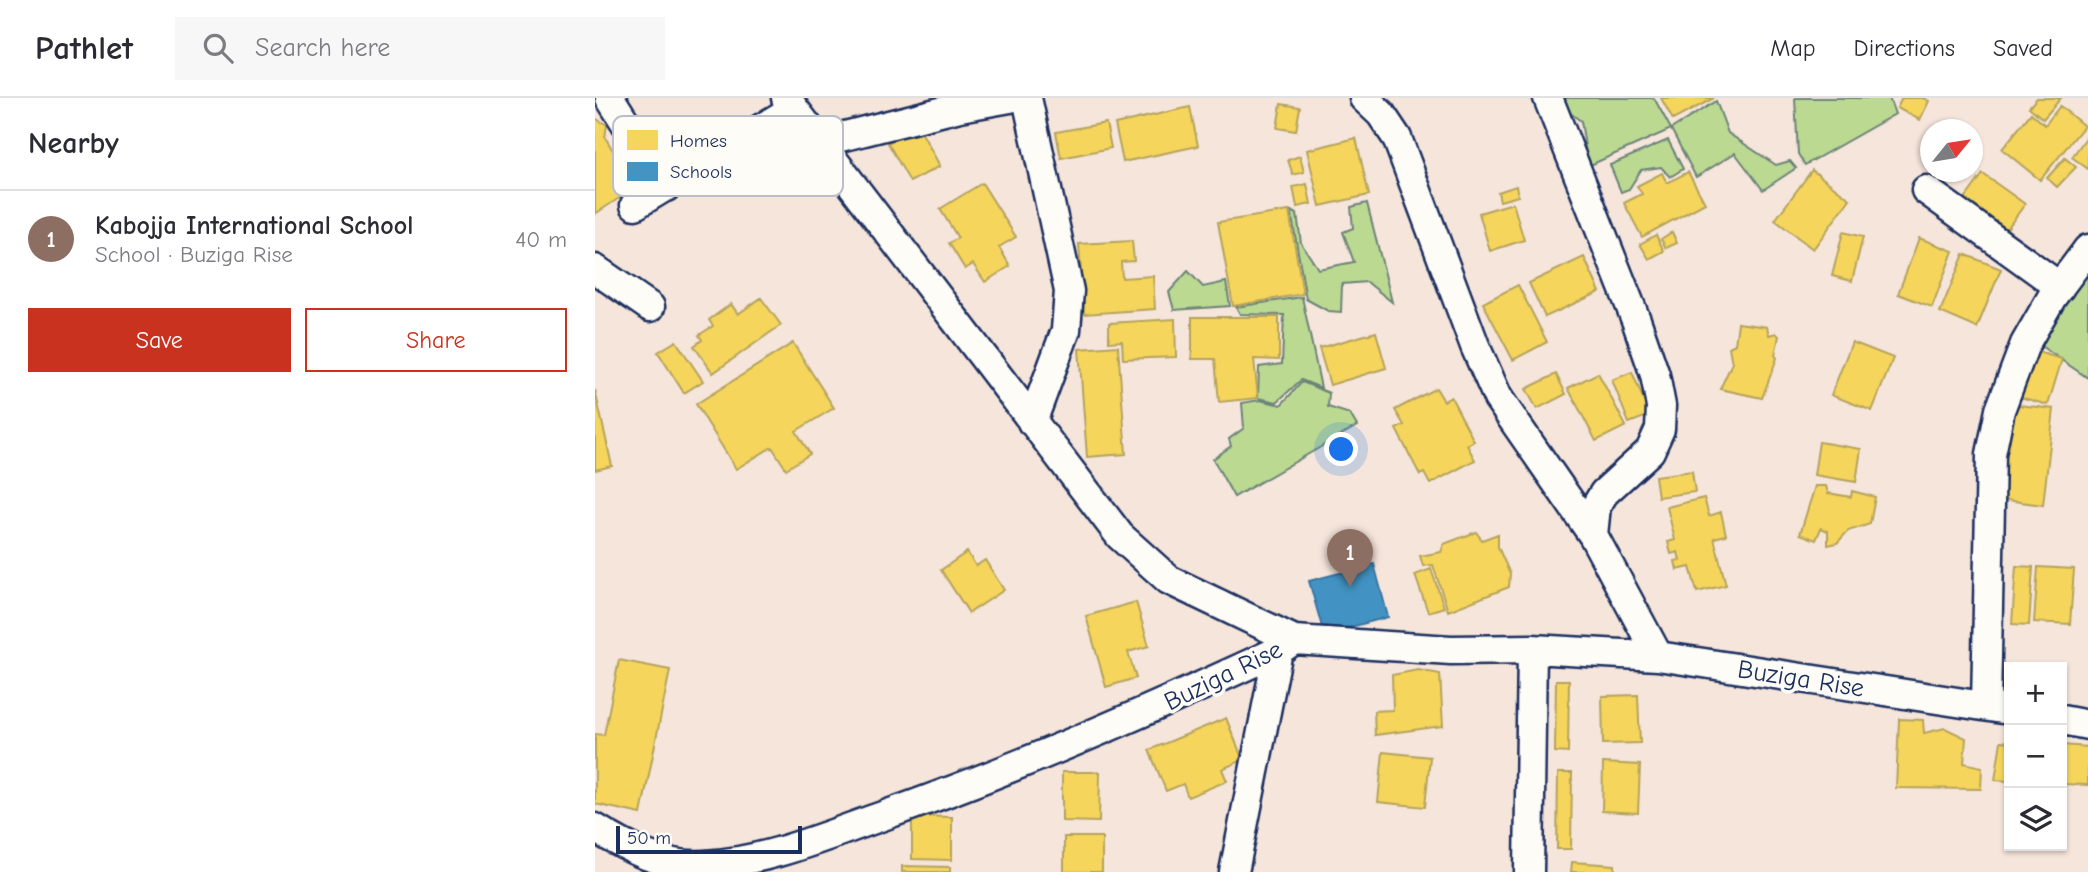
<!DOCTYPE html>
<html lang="en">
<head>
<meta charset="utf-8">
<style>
  body { margin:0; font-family:"Comic Neue",sans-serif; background:#f7f7f7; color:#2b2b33 }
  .controls { position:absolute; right:21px; bottom:21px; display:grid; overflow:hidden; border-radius:0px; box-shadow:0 2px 5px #0004 }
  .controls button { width:63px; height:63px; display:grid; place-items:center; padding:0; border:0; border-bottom:2px solid #e1e1e2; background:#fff; color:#2b2b33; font:35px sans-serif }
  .compass { position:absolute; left:1325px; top:21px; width:63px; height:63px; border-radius:50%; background:#fff; box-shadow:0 2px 5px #0004; rotate:60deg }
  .scale { position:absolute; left:21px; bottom:18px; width:186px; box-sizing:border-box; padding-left:7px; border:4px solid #1b2f5e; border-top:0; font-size:19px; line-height:24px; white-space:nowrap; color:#1b2f5e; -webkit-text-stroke:5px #fdfcf7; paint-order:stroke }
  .you { position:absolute; left:747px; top:352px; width:24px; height:24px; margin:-18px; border:5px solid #fff; border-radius:50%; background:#1a73e8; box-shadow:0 0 0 10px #1a73e833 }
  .badge { display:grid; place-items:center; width:46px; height:46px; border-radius:50%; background:#c8321e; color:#fff; font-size:23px; font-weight:700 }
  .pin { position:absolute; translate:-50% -58px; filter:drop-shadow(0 2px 4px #0008) }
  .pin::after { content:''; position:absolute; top:37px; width:24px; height:21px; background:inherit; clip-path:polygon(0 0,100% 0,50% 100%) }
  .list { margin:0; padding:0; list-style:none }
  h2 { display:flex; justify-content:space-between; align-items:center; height:91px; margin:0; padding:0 28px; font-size:30px }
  h2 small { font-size:23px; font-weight:400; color:#7c7c81 }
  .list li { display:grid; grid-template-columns:46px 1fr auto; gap:21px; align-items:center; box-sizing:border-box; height:98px; padding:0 28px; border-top:2px solid #e1e1e2 }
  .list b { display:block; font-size:26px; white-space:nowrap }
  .list p { margin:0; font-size:23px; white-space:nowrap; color:#7c7c81 }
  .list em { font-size:23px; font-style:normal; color:#7c7c81 }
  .actions { display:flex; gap:14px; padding:21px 28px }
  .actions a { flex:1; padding:16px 0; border:2px solid #c8321e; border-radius:0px; text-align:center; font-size:24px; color:#c8321e }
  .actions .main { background:#c8321e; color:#fff }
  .icon { flex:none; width:38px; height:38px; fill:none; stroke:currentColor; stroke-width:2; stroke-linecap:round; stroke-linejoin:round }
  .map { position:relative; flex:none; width:1493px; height:774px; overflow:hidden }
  header { display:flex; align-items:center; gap:42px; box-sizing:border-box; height:98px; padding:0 35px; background:#fff; border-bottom:2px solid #e1e1e2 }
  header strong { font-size:33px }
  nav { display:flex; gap:38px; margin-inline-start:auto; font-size:24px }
  .search { width:490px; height:63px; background:#f7f7f7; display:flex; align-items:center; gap:18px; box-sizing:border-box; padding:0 24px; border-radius:0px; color:#7c7c81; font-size:26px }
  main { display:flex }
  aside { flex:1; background:#fff }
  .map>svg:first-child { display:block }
</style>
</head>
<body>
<header>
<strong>Pathlet</strong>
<div class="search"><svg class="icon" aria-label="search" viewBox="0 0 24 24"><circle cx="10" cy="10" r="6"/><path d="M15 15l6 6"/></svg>Search here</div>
<nav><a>Map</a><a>Directions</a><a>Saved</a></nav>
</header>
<main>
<aside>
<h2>Nearby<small></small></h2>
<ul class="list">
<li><span class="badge" style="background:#8d6e63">1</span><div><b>Kabojja International School</b><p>School · Buziga Rise</p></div><em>40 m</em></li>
</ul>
<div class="actions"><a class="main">Save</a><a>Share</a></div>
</aside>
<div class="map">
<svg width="1493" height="774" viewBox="0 0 1493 774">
  <rect width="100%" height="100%" fill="#f6e5db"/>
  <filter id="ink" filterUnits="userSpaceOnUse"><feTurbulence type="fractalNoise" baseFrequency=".0143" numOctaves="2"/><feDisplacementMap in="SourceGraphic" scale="14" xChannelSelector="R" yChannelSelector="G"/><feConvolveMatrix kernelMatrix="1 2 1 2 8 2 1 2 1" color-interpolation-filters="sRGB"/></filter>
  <g filter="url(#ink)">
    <!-- green -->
    <path fill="#bcd992" stroke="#6c8478" stroke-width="2" d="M963,0H1059L1076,31L1121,3L1133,35L1181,67L1195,63L1201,70L1168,92L1140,55L1101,79L1076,31L993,68L986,23L960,4Z
      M1200,0H1294L1300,16L1210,67L1203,56Z
      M1073,42L1088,71L1075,79L1066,69L1046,72L1034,91L1026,94L1015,67Z
      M772,105L797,204L772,184L747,186L746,214L733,213L711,201L696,113L702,116L706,145L723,171L759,164L748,134L758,130L756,109Z
      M1493,172V280L1440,244Z
      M593,173L608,189L631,184L635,208L579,212L574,194Z
      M707,199L726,290L706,282L682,304L663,300L664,269L687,266L689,217L645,216L641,209Z
      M707,284L734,295L733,309L755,316L762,328L639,399L618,361L636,348L634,341L649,330L647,305L665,302L686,307Z"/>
    <!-- homes -->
    <path fill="#f6d55c" stroke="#b4a35d" stroke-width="2" d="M1066,0H1119L1078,22Z
      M1307,0H1328L1334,3L1325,22L1302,10Z
      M1442,0H1466L1448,21L1434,9Z
      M686,6L705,9L701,33L682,30Z
      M1465,8L1489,28L1445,82L1407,51L1436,15L1450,27Z
      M595,9L603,48L528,64L520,26Z
      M0,20L12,27L10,39L28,69L34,65L42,77L35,80L41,89L0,116Z
      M511,25L516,50L466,60L461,34Z
      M323,28L345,68L315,84L293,45Z
      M1493,37V71L1477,59Z
      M761,40L774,97L725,108L712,52Z
      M705,58L709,74L698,77L693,62Z
      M1470,60L1481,69L1462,89L1452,80Z
      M1217,72L1255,101L1218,151L1180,122Z
      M1093,74L1110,105L1047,139L1029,105L1047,96L1042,88L1067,75L1072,85Z
      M1388,76L1430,106L1411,132L1369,102Z
      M387,85L421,139L404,149L415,168L390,184L378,166L370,171L354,145L363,140L345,111Z
      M712,86L716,106L702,109L698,89Z
      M921,88L923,98L905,103L903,94Z
      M918,105L929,142L895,153L884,115Z
      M694,113L708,196L638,208L623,124Z
      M1077,134L1082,145L1071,150L1066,141Z
      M1248,134L1268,139L1257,183L1237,178Z
      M1061,137L1069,153L1054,161L1045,146Z
      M1324,140L1358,153L1337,209L1303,196Z
      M537,143L539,163L526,164L527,180L558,178L560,211L489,216L484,146Z
      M1369,156L1406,171L1382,230L1345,214Z
      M989,159L1005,194L950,219L934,185Z
      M923,187L952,244L918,262L888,205Z
      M166,200L186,227L118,275L99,248L107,242L104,237L118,228L114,222L136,206L143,216Z
      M597,219H684V262L659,261L663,300L624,304L620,261H597Z
      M580,221L581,259L528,261L527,243L514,244V225Z
      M1143,225L1172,229L1174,237L1181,235L1184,238L1180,257L1182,260L1167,300L1125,291L1137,265L1134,249L1140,246Z
      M781,234L791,270L735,287L724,250Z
      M81,243L108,283L89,295L63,254Z
      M1257,244L1298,260L1277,313L1236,297Z
      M198,245L239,310L201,333L215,356L191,371L177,349L141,371L101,306Z
      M523,248L531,356L492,359L484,251Z
      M1432,251L1467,261L1453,307L1418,297Z
      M1037,274L1055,317L1034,325L1017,282Z
      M1003,275L1031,328L1001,343L973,290Z
      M961,276L971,296L942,311L931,291Z
      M841,290L849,303L856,299L879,343L872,347L880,362L835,386L829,375L825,377L801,331L809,327L800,312Z
      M0,292L17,368L0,372Z
      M1415,306L1459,311L1448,407L1403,401Z
      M1224,344L1266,351L1261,384L1219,377Z
      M1097,373L1100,394L1063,399L1060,378Z
      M1220,388H1231L1233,395L1256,399L1257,393L1280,399L1275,426L1253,433L1242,445L1233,447V433L1226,430L1221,442L1205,436Z
      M1109,400L1114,418L1126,414L1131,437L1119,440L1131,487L1102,494L1095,469L1082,472L1080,463L1085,462L1083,454L1076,456L1073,444L1080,442L1072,409Z
      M881,434L887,442L903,436V449L915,476L914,489L853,513L838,467L828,468L825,458L846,454L849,446Z
      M372,454L381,468L390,462L409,492L374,515L346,472Z
      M1421,468L1438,469L1434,527L1417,526Z
      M1443,469L1479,471L1475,526L1439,524Z
      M836,471L849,509L833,514L820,477Z
      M541,504L554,548L533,554L541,580L511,589L491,518Z
      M24,562L75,572L46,716L0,706V636L9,637Z
      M823,572L845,576L848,628L780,637L779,613L798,612L797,577Z
      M961,582H974L973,655L960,654Z
      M1043,597L1045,645L1008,646L1007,598Z
      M631,620L648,662L627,671L632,683L593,699L588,686L571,693L554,652Z
      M1304,621L1328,622L1329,635L1350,630L1371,640L1369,665L1387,669L1386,691L1301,690Z
      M1406,643L1414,644V683L1400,682Z
      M1467,647L1493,649V687L1467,686Z
      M788,654L835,659L830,709L783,704Z
      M1008,665L1045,667L1043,715L1007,713Z
      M467,674H505L504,724L467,723Z
      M963,675H977L976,751H962Z
      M317,718L357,719V762L317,761Z
      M469,739H507V774H469Z
      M977,764L1020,767V774H976Z
      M307,768L355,769V774H307Z"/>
    <!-- schools -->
    <path fill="#4393c3" stroke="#3775a5" stroke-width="2" d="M779,466L793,519L729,536L714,483Z"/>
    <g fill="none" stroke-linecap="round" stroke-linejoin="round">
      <defs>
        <path id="minor" d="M15,0L71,89
          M191,0L525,438L574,482L699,542
          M432,0L474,193L471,232L437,324
          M769,0L786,16L802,40L880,248L903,300L998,437
          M953,0L1041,222L1060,277L1066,308L1065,331L1055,353L1009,395L1001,408L998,437L1063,558
          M226,44L365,9L415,0
          M1331,92L1465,189
          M40,107L198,11
          M0,171L55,209
          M1391,608L1396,356L1405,312L1430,246L1457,199L1493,151
          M1467,622L1493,627
          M0,730C32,750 69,770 109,767C169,764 225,740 282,720C419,672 551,614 683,553L699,542L856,552L937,551L1063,558L1414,612
          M639,774L683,553
          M934,774L937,551"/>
      </defs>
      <!-- minor casing -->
      <use href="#minor" stroke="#1b2f5e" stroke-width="33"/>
      <!-- minor -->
      <use href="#minor" stroke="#fdfcf7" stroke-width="28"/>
    </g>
  </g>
  <g text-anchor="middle" stroke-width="7" stroke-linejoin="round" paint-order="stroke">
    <!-- street labels -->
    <g font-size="26" fill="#1b2f5e" stroke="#fdfcf7">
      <text transform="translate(628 577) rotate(-26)" y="9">Buziga Rise</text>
      <text transform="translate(1206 580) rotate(9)" y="9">Buziga Rise</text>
    </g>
  </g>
  <!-- legend -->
  <rect x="18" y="18" width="230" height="80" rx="10" fill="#fdfcf7" stroke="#b9bec9" stroke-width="2"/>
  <rect x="32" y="32" width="31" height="20" fill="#f6d55c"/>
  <rect x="32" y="64" width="31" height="19" fill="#4393c3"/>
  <g font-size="19" fill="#1b2f5e">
    <text x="75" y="49">Homes</text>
    <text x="75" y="80">Schools</text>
  </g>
</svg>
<div class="controls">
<button>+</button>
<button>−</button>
<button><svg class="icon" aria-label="layers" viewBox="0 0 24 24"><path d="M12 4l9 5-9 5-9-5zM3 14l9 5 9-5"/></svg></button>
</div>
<svg class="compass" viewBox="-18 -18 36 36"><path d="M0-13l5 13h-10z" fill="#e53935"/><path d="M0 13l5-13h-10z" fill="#7c7c81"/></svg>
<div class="scale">50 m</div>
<div class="you"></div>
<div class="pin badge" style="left:755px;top:489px;background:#8d6e63">1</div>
</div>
</main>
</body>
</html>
